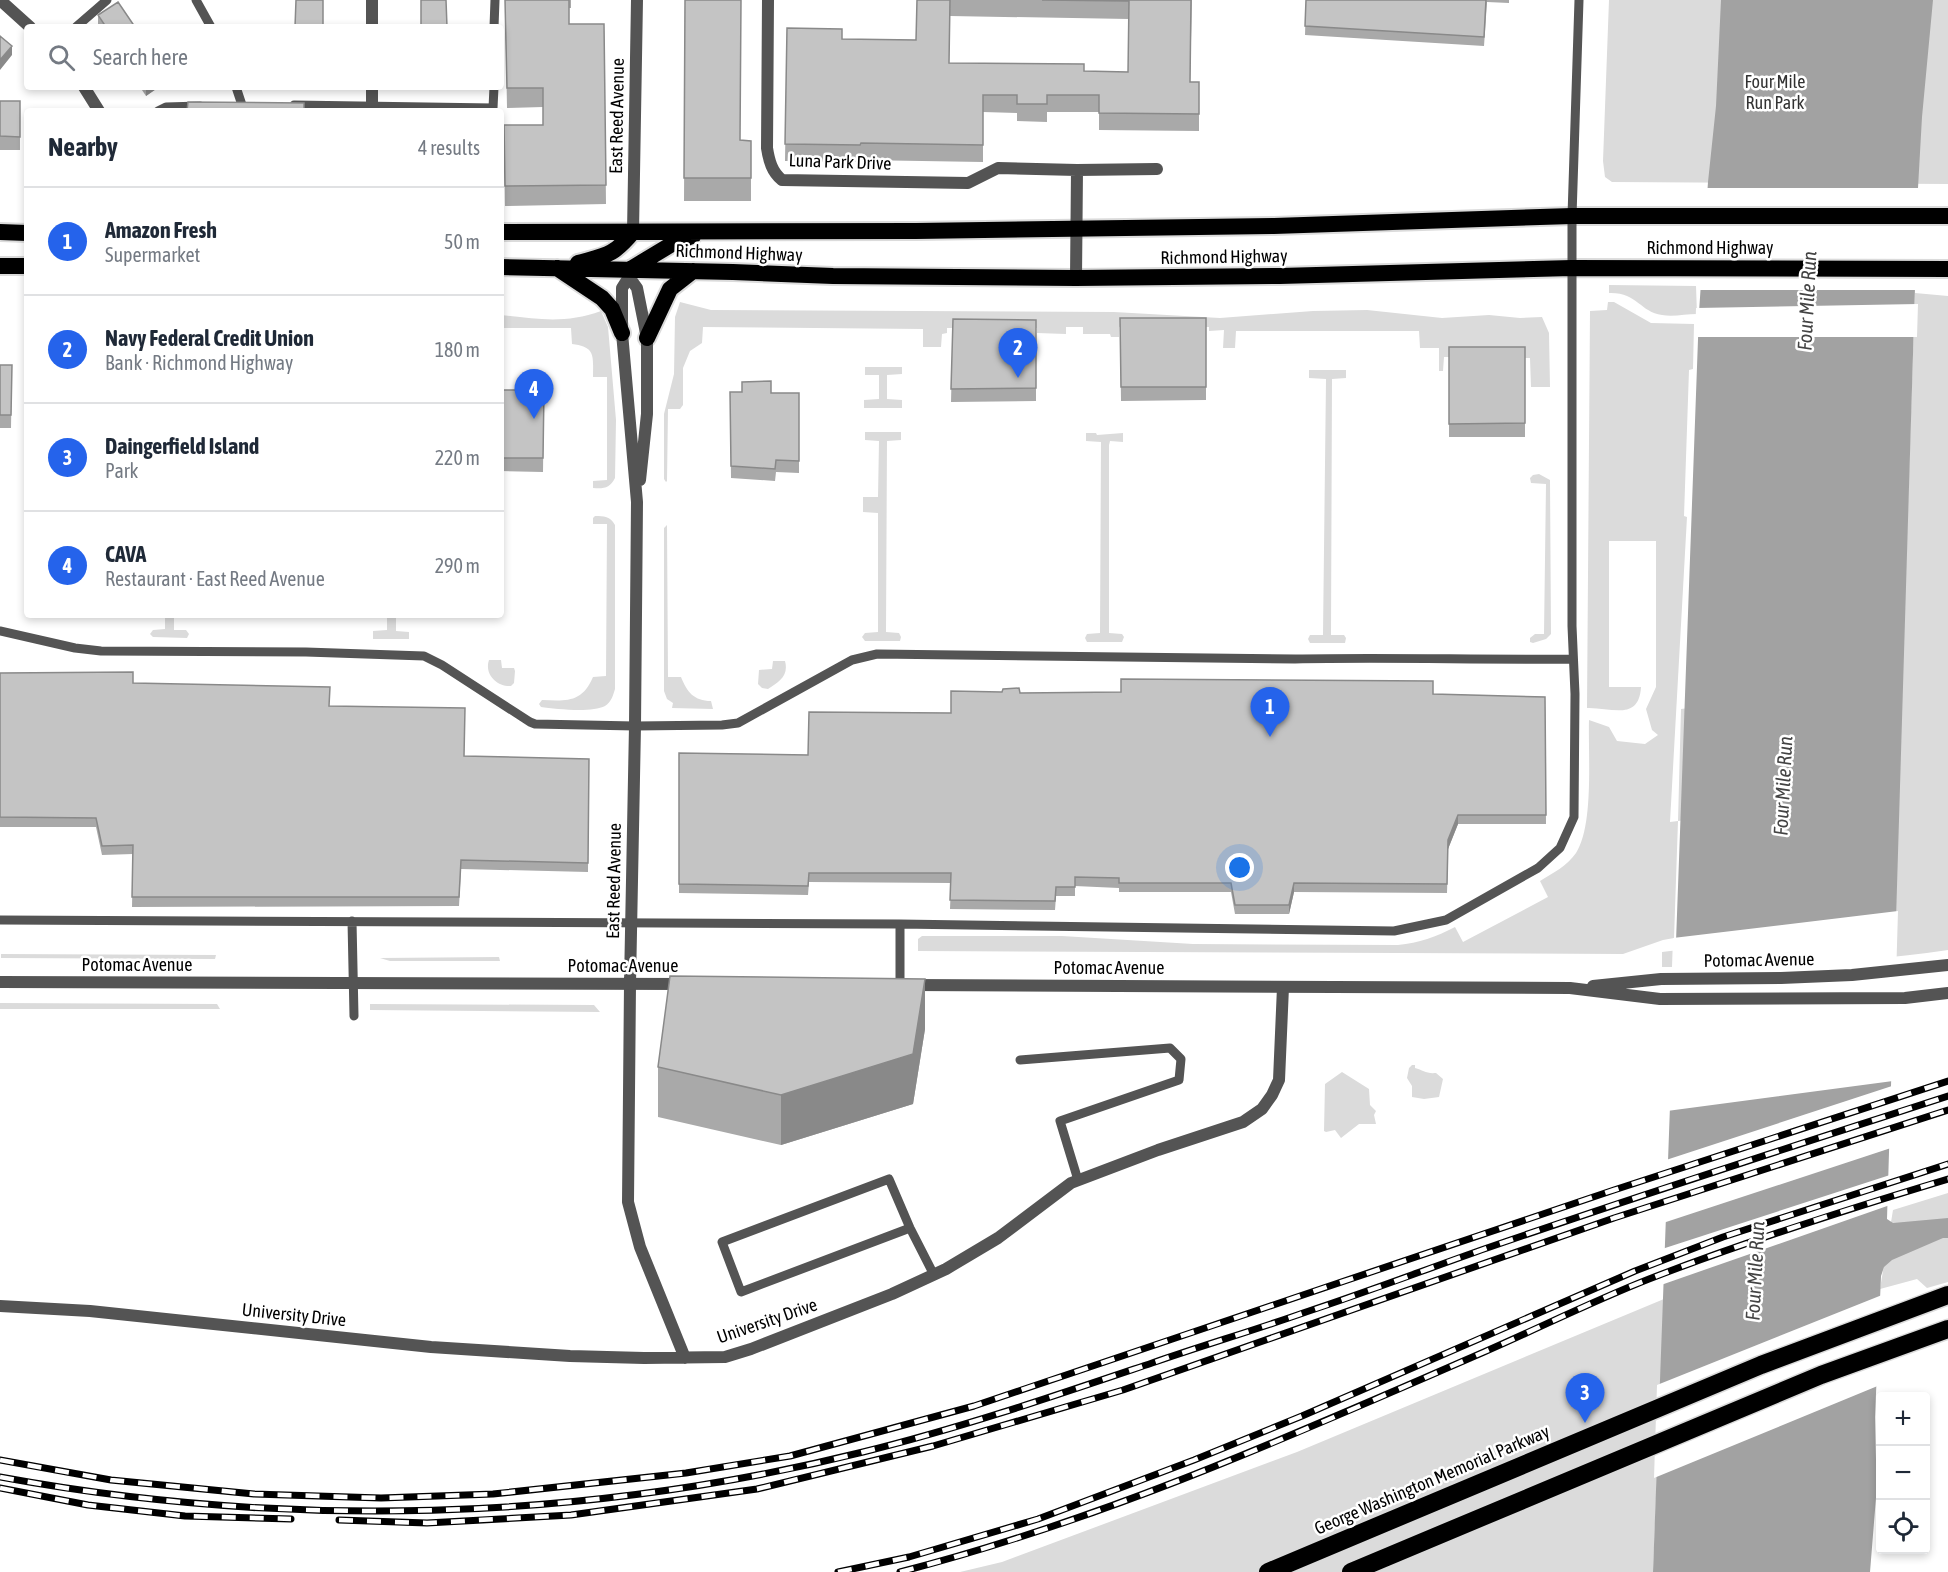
<!DOCTYPE html>
<html lang="en">
<head>
<meta charset="utf-8">
<style>
  body { margin:0; font-family:"Asap Condensed",sans-serif; background:#f2f2f3; color:#1f2937 }
  .controls { position:absolute; right:18px; bottom:18px; display:grid; overflow:hidden; border-radius:6px; box-shadow:0 3px 9px #0003 }
  .controls button { width:54px; height:54px; display:grid; place-items:center; padding:0; border:0; border-bottom:2px solid #e0e1e3; background:#fff; color:#1f2937; font:30px sans-serif }
  .you { position:absolute; left:1240px; top:868px; width:21px; height:21px; margin:-15px; border:4px solid #fff; border-radius:50%; background:#1a73e8; box-shadow:0 0 0 9px #1a73e833 }
  .badge { display:grid; place-items:center; width:39px; height:39px; border-radius:50%; background:#2563eb; color:#fff; font-size:20px; font-weight:700 }
  .pin { position:absolute; translate:-50% -50px; filter:drop-shadow(0 2px 3px #0008) }
  .pin::after { content:''; position:absolute; top:32px; width:21px; height:18px; background:inherit; clip-path:polygon(0 0,100% 0,50% 100%) }
  .list { margin:0; padding:0; list-style:none }
  h2 { display:flex; justify-content:space-between; align-items:center; height:78px; margin:0; padding:0 24px; font-size:26px }
  h2 small { font-size:20px; font-weight:400; color:#747a83 }
  .list li { display:grid; grid-template-columns:39px 1fr auto; gap:18px; align-items:center; box-sizing:border-box; height:108px; padding:0 24px; border-top:2px solid #e0e1e3 }
  .list b { display:block; font-size:22px; white-space:nowrap }
  .list p { margin:0; font-size:20px; white-space:nowrap; color:#747a83 }
  .list em { font-size:20px; font-style:normal; color:#747a83 }
  .icon { flex:none; width:33px; height:33px; fill:none; stroke:currentColor; stroke-width:2; stroke-linecap:round; stroke-linejoin:round }
  .map { position:relative; flex:none; width:1948px; height:1572px; overflow:hidden }
  .search { position:absolute; background:#fff; box-shadow:0 3px 9px #0003; left:24px; top:24px; width:480px; height:66px; display:flex; align-items:center; gap:15px; box-sizing:border-box; padding:0 21px; border-radius:6px; color:#747a83; font-size:22px }
  .panel { position:absolute; background:#fff; box-shadow:0 3px 9px #0003; left:24px; top:108px; width:480px; height:510px; border-radius:6px }
  .map>svg:first-child { display:block }
</style>
</head>
<body>
<div class="map">
<svg width="1948" height="1572" viewBox="0 0 1948 1572">
  <rect width="100%" height="100%" fill="#fff"/>
  <!-- green -->
  <path fill="#dbdbdb" d="M1609,0H1948V184L1612,182L1605,177L1603,161Z
    M1609,285L1696,286L1697,314C1686,314 1673,317 1662,315C1640,312 1637,292 1609,293Z
    M1915,293L1948,296V950C1853,964 1757,967 1662,967V952L1895,924L1898,797L1678,821L1674,938L1663,940L1623,954L918,951V939L922,936H1062L1193,944L1398,945C1419,943 1436,937 1455,927L1463,942L1548,897L1540,881C1553,873 1567,866 1576,853C1594,825 1588,755 1589,720L1609,727L1617,741L1645,744L1658,735L1652,730L1646,709L1656,687V541H1609V687H1641C1639,722 1610,707 1587,708L1590,311L1607,310L1608,302H1614L1651,323L1694,324L1693,369L1689,370L1684,516L1687,517L1670,822L1678,821L1681,709L1902,681Z
    M680,302L711,310L1114,312L1220,318L1313,311L1367,310L1442,318L1489,315L1520,318L1542,317L1549,333L1550,387H1531L1530,358L1444,357L1443,371H1439V348H1420L1419,331H1236L1235,348H1223L1224,330L1209,331V327H1119V337H1111L1110,334H1083V327H1066V334L1037,333V328H947V333L942,334L941,347H923V329L703,327L702,343L690,351L683,368V405L680,409H668L667,481L666,482L664,479V414L674,374L675,317Z
    M601,311L608,327L616,420L615,478C610,488 604,489 593,488V481L607,480V377H593C593,356 596,347 572,344L571,328H501V315C538,319 565,324 601,311Z
    M865,367H902V374L887,375V399L902,400V408H864V400L879,399V375H865Z
    M1309,370H1346V378L1332,379L1331,635H1344L1346,638L1345,643H1310L1308,639L1310,635H1323L1326,379L1309,378Z
    M865,432H901V440L887,441L886,632L899,633L901,637L900,641H865L862,637L865,633L878,632V513L863,512V497H878L879,441L865,440Z
    M1086,433H1096L1097,435L1123,433V442L1110,441L1109,445V633L1122,634L1124,637L1122,642H1087L1085,638L1087,634L1100,633L1101,442L1086,441Z
    M1539,474L1550,480L1551,634L1546,639L1533,643L1530,642V638L1535,634H1544L1546,484L1531,483L1530,478L1533,475Z
    M595,516C604,516 610,516 615,525V689C613,696 611,702 605,706C592,713 556,709 541,707L539,704L542,700C566,701 582,703 593,677L606,676L607,524H593V518Z
    M667,525L668,677H681C687,692 694,701 711,701L713,709L672,708L673,703L667,699L664,691V528Z
    M165,615H174V630H186L189,634L187,638L153,637L150,634L153,630L165,629Z
    M387,615H396V631L409,632V639H373V631L387,630Z
    M489,660H501L502,668H514L515,671L514,683L511,686C497,687 484,674 489,660Z
    M773,661H785C789,676 779,682 768,689L762,688L758,684L759,670L772,669Z
    M1,954L216,955L215,959L1,958Z
    M499,957L500,961H390L380,958Z
    M0,1003L217,1004L220,1009H0Z
    M370,1004L594,1005L600,1012L370,1010Z
    M1412,1065H1415V1068C1423,1070 1426,1074 1436,1073L1443,1079L1439,1097L1424,1099L1412,1097V1086L1407,1078L1409,1068Z
    M1342,1072L1369,1089L1370,1105L1376,1111L1374,1115L1376,1124H1359L1341,1138L1335,1130L1326,1132L1324,1131L1325,1084Z
    M1948,1193V1282L1927,1288L1917,1279L1880,1289L1893,1210Z
    M1664,1299L1653,1572H960L1002,1562L1297,1452Z"/>
  <!-- water -->
  <path fill="#a2a2a2" d="M1721,0H1933L1922,117L1918,188L1887,1219L1893,1223L1948,1218V1238H1943L1892,1260L1884,1267L1881,1276L1875,1417L1876,1460L1878,1473L1870,1572H1653L1699,312L1708,182L1716,106Z"/>
  <!-- pier -->
  <path fill="#fff" d="M1705,188H1921L1918,290H1698Z
    M1918,304L1917,337H1695L1696,308Z
    M1898,911L1893,1081L1667,1111L1673,938Z
    M1892,1086L1891,1148L1663,1223L1666,1160Z
    M1890,1175V1205L1661,1285L1662,1249Z
    M1882,1295L1885,1327L1880,1385L1654,1478L1657,1385Z"/>
  <g fill="none" stroke-linecap="round" stroke-linejoin="round">
    <defs>
      <path id="trunk" d="M0,232L27,233
        M501,232L916,231L1274,226L1572,216H1948
        M578,263C607,255 613,256 633,232
        M0,266H27
        M501,267L733,272L833,276L1076,278L1280,276L1572,268L1948,269
        M557,268L602,298L612,309L622,333
        M629,270L672,244L694,235
        M647,338L670,289L693,271"/>
      <path id="motorway" d="M1268,1572L1761,1365L1948,1295
        M1351,1572L1821,1375L1948,1329"/>
    </defs>
    <!-- trunk casing -->
    <use href="#trunk" stroke="#dbdbdb" stroke-width="20"/>
    <!-- motorway casing -->
    <use href="#motorway" stroke="#dbdbdb" stroke-width="21"/>
    <!-- service -->
    <path stroke="#545454" stroke-width="9" d="M196,0L211,27
      M76,27L107,0
      M494,27L495,0
      M236,87L242,105
      M294,105L493,108L494,87
      M158,111L166,107L200,106
      M0,631L75,648L101,651L306,652L424,656L442,665L530,722L535,724L635,726L722,725L738,723L852,660L877,654L1295,659C1388,657 1480,660 1573,659
      M0,920L900,924L1394,931L1446,920L1538,868L1560,848L1574,817L1575,694L1572,626V216L1579,0
      M352,921L354,1016
      M900,985V924
      M1020,1060L1170,1048L1181,1059L1179,1080L1060,1121L1078,1180
      M910,1228L741,1292L722,1242L889,1179L910,1228L934,1275"/>
    <!-- minor -->
    <path stroke="#545454" stroke-width="12" d="M0,0L30,27
      M768,0L767,148C769,161 772,172 782,180L968,183L998,168L1077,170
      M372,27V0
      M84,87L99,111
      M372,87V107L374,111
      M1076,278L1077,170L1157,169
      M630,984L628,1202L640,1247L685,1358
      M0,1306L90,1311L431,1347L570,1356L644,1358L725,1357L751,1349L892,1294L946,1269L998,1238L1071,1183L1158,1150L1243,1122L1262,1109L1272,1095L1279,1080L1283,987"/>
    <!-- tertiary -->
    <path stroke="#545454" stroke-width="12" d="M633,232L637,0
      M629,271V277L637,288L647,338V414L640,480
      M629,277L622,288V333L637,502L635,726L630,984
      M0,982L686,984
      M910,985L1570,988L1660,999L1905,998L1948,993
      M1593,986L1661,979L1781,978L1852,975L1948,965"/>
    <!-- trunk -->
    <use href="#trunk" stroke="#000" stroke-width="16"/>
    <!-- motorway -->
    <use href="#motorway" stroke="#000" stroke-width="18"/>
    <defs>
      <path id="rail" d="M0,1460L111,1480L254,1494L381,1498L493,1494L686,1473L790,1456L974,1406L1614,1190L1948,1081
        M0,1477C285,1529 581,1522 863,1452C961,1428 1057,1395 1152,1363C1204,1345 1255,1330 1306,1312C1367,1292 1427,1269 1487,1248C1640,1195 1794,1146 1948,1096
        M0,1488L88,1505L185,1516L291,1519
        M339,1520L427,1523L571,1515L757,1489L933,1446L1123,1390L1614,1218L1948,1110
        M838,1572L909,1557L1038,1519L1194,1460L1302,1416L1635,1271L1723,1237L1948,1164
        M900,1572C1105,1519 1291,1436 1484,1352C1539,1328 1593,1301 1649,1279C1747,1241 1848,1209 1948,1179"/>
    </defs>
    <!-- rail casing -->
    <use href="#rail" stroke="#000" stroke-width="7"/>
    <!-- rail -->
    <use href="#rail" stroke="#fff" stroke-width="4.5" stroke-dasharray="14" stroke-linecap="butt"/>
  </g>
  <!-- wall -->
  <path fill="#a9a9a9" fill-rule="evenodd" d="M505,0H571V8H569V24H604L606,204L505,206L504,125H543V107L507,108Z
    M685,0L740,140L751,141V201H684Z
    M917,0H1192L1190,82H1199V131L1099,130V112H1047V122L1017,121V113L983,112V162L861,160L860,162L785,161L787,28L842,39L916,40ZM950,16L1129,19L1128,72L1084,71L949,63Z
    M1306,0H1509V3L1487,2L1484,46L1305,35Z
    M98,15L135,27H100L98,24Z
    M140,87H159L146,96Z
    M294,87H322V90H294Z
    M421,87H447V89H421Z
    M0,101H20V150H0Z
    M1120,318H1206V400L1121,401Z
    M953,319L1036,320V401L951,402Z
    M1449,347H1525V437H1449Z
    M0,365H12L11,428H0Z
    M501,390H544L543,472L501,471Z
    M730,392L771,393H799V473L776,472L775,481L731,478Z
    M0,673L133,683L330,706L464,756L589,759L588,872L461,869L459,906L132,907L133,854L102,855L96,827H0Z
    M1020,693L1433,694L1545,697L1546,824H1458L1448,849L1447,893L1294,892L1289,914H1235L1231,892H1119V888L1075,886V896H1056L1055,910L950,909L951,883L809,882L808,895L679,893V753L808,755Z
    M925,1029L913,1104L781,1145L658,1117V1067Z"/>
  <!-- shaded-wall -->
  <path fill="#898989" d="M12,46V55L0,70V60Z
    M146,87H159L146,96Z
    M1458,815V824L1448,849L1447,893L1448,840Z
    M1294,883V892L1289,914V905Z
    M925,979V1029L913,1104L781,1145V1095Z"/>
  <!-- building -->
  <path fill="#c4c4c4" stroke="#898989" stroke-width="1.5" d="M296,0H323V27H295Z
    M421,0H446L447,27H421Z
    M505,0H569V24H604L606,185L505,186L504,125H543V88H507Z
    M685,0H741L740,140L751,141V178H684Z
    M917,0H950L949,63L1084,64V71L1128,72L1129,1L1042,0H1191L1190,82H1199V114L1099,113V95H1047V104H1017V95H983V145L861,143L860,145L785,144L787,28L842,29V39L916,40Z
    M1306,0H1486L1484,37L1305,26Z
    M118,2L135,27H106L98,15Z
    M0,36L12,46L0,60Z
    M0,101H20V137L0,136Z
    M188,102L304,103V111H187Z
    M1120,318H1206V387H1121Z
    M953,319L1036,320V388L951,389Z
    M1449,347H1525V423L1449,424Z
    M0,365H12L11,415H0Z
    M771,381V393H799V461L776,460L775,469L731,466L730,392H742V382Z
    M501,390H544L543,458H501Z
    M133,672V683L330,687L329,706L465,708L464,756L589,759L588,863L461,860L459,897H132L133,845L102,846L96,818L0,817V673Z
    M1121,679L1433,681V694L1545,697L1546,815H1458L1448,840L1447,884L1294,883L1289,905H1235L1231,883H1119V878L1075,877V887H1056L1055,901L950,900L951,873H809L808,886L679,884V753L808,755L809,712L951,713V691L1002,692L1003,689L1019,688L1020,693L1121,692Z
    M670,976L925,979L913,1054L781,1095L658,1067Z"/>
  <g text-anchor="middle" stroke-width="5" stroke-linejoin="round" paint-order="stroke">
    <!-- park labels -->
    <g font-size="18" fill="#323232" stroke="#fff">
      <text x="1775" y="88">Four Mile<tspan x="1775" dy="21">Run Park</tspan></text>
    </g>
    <!-- street labels -->
    <g font-size="18" fill="#000" stroke="#fff">
      <text transform="translate(617 116) rotate(-89)" y="6">East Reed Avenue</text>
      <text transform="translate(840 162) rotate(2)" y="6">Luna Park Drive</text>
      <text x="1710" y="254">Richmond Highway</text>
      <text transform="translate(739 253) rotate(2)" y="6">Richmond Highway</text>
      <text transform="translate(1224 257) rotate(-1)" y="6">Richmond Highway</text>
      <text transform="translate(614 881) rotate(-89)" y="6">East Reed Avenue</text>
      <text transform="translate(1759 960) rotate(-1)" y="6">Potomac Avenue</text>
      <text x="137" y="971">Potomac Avenue</text>
      <text x="623" y="972">Potomac Avenue</text>
      <text x="1109" y="974">Potomac Avenue</text>
      <text transform="translate(294 1315) rotate(6)" y="6">University Drive</text>
      <text transform="translate(767 1321) rotate(-19)" y="6">University Drive</text>
      <text transform="translate(1432 1480) rotate(-23)" y="6">George Washington Memorial Parkway</text>
    </g>
    <!-- water labels -->
    <g font-size="20" font-style="italic" fill="#434343" stroke="#fff">
      <text transform="translate(1807 301) rotate(-87)" y="7">Four Mile Run</text>
      <text transform="translate(1783 786) rotate(-87)" y="7">Four Mile Run</text>
      <text transform="translate(1755 1271) rotate(-87)" y="7">Four Mile Run</text>
    </g>
  </g>
</svg>
<div class="controls">
<button>+</button>
<button>−</button>
<button><svg class="icon" aria-label="locate" viewBox="0 0 24 24"><circle cx="12" cy="12" r="6"/><path d="M12 2v4M12 18v4M2 12h4M18 12h4"/></svg></button>
</div>
<div class="you"></div>
<div class="pin badge" style="left:1270px;top:737px">1</div>
<div class="pin badge" style="left:1018px;top:378px">2</div>
<div class="pin badge" style="left:1585px;top:1423px">3</div>
<div class="pin badge" style="left:534px;top:419px">4</div>
<div class="search"><svg class="icon" aria-label="search" viewBox="0 0 24 24"><circle cx="10" cy="10" r="6"/><path d="M15 15l6 6"/></svg>Search here</div>
<section class="panel">
<h2>Nearby<small>4 results</small></h2>
<ul class="list">
<li><span class="badge">1</span><div><b>Amazon Fresh</b><p>Supermarket</p></div><em>50 m</em></li>
<li><span class="badge">2</span><div><b>Navy Federal Credit Union</b><p>Bank · Richmond Highway</p></div><em>180 m</em></li>
<li><span class="badge">3</span><div><b>Daingerfield Island</b><p>Park</p></div><em>220 m</em></li>
<li><span class="badge">4</span><div><b>CAVA</b><p>Restaurant · East Reed Avenue</p></div><em>290 m</em></li>
</ul>
</section>
</div>
</body>
</html>
